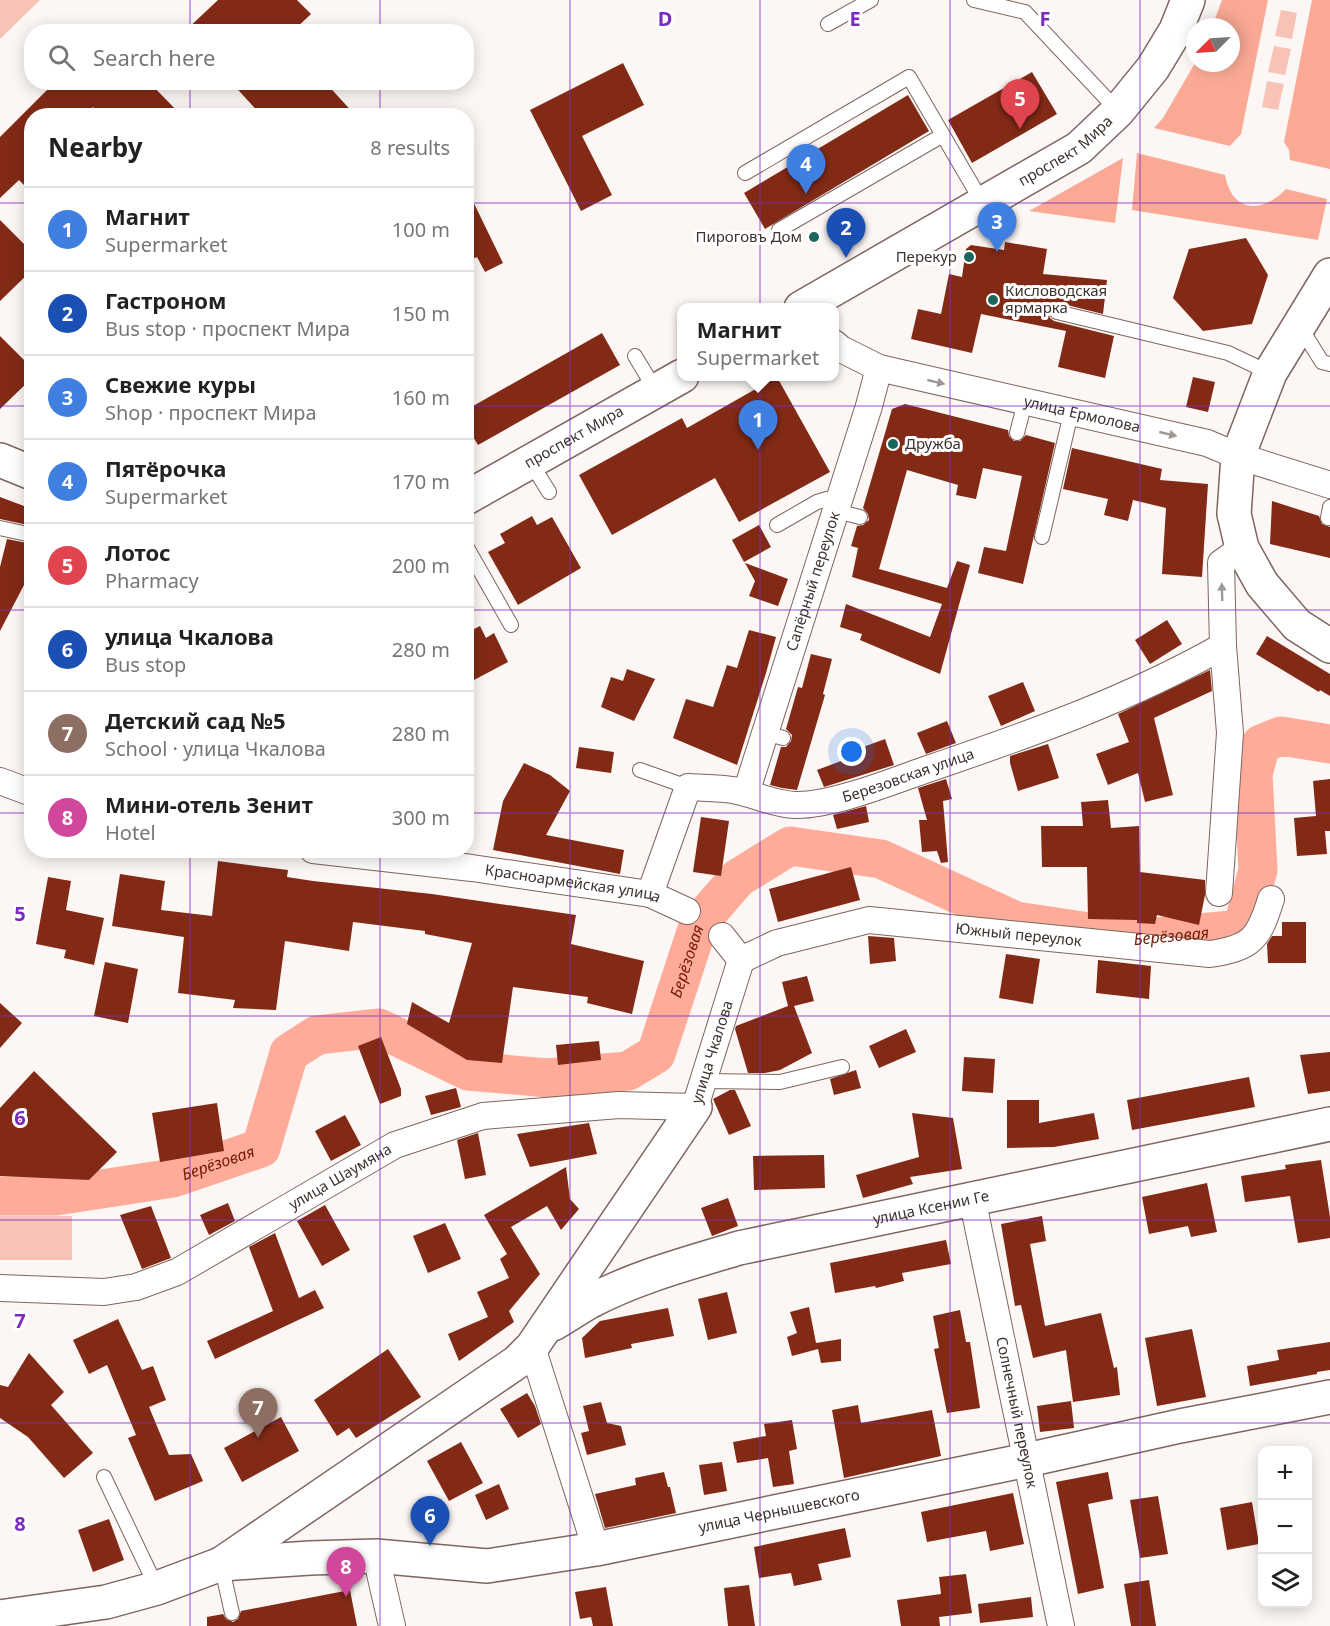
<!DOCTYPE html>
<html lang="en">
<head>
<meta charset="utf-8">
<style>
  body { margin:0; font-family:"Noto Sans",sans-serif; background:#f2f2f2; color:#222 }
  .controls { position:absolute; right:18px; bottom:18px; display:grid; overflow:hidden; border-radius:12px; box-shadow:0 3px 15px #0003 }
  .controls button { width:54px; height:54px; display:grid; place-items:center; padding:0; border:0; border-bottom:2px solid #e0e0e0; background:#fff; color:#222; font:30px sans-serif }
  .compass { position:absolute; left:1186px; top:18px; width:54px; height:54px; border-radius:50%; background:#fff; box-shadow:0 3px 15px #0003; rotate:246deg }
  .you { position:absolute; left:852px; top:752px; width:21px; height:21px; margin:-15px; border:4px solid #fff; border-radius:50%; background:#1a73e8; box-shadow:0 0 0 9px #1a73e833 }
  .badge { display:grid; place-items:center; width:39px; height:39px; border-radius:50%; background:#1a655c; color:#fff; font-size:20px; font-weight:700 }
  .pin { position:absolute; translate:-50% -50px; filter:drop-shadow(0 2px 3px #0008) }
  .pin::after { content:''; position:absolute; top:32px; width:21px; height:18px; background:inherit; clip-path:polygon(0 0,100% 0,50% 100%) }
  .popup { position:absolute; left:677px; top:303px; width:162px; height:78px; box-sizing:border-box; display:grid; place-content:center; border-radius:12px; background:#fff; filter:drop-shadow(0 2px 4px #0005); font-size:20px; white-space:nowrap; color:#767676 }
  .popup b { font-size:22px; color:#222 }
  .popup::after { content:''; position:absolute; left:50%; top:100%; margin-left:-12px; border:12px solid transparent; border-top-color:#fff }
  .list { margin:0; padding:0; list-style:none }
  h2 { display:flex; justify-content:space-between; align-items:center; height:78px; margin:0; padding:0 24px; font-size:26px }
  h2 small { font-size:20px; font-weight:400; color:#767676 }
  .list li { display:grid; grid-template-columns:39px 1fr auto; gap:18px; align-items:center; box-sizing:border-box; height:84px; padding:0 24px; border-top:2px solid #e0e0e0 }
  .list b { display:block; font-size:22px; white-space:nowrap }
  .list p { margin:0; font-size:20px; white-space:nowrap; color:#767676 }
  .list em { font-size:20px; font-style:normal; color:#767676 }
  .icon { flex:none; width:33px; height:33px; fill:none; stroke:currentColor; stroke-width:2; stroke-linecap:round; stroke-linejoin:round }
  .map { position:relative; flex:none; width:1330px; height:1626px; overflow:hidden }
  .search { position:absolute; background:#fff; box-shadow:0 3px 15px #0003; left:24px; top:24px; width:450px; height:66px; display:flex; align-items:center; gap:15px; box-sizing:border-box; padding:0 21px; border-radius:24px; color:#767676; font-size:22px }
  .panel { position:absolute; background:#fff; box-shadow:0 3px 15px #0003; left:24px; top:108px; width:450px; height:750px; border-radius:24px }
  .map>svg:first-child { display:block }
</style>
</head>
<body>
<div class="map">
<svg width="1330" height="1626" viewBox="0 0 1330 1626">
  <rect width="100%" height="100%" fill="#fcf7f5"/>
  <!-- green -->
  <path fill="#f7c3b7" d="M0,0H40L0,39Z
    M1281,10L1297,13L1292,39L1275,36Z
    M1274,46L1291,49L1285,75L1268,72Z
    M1267,81L1284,84L1278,110L1262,107Z
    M0,1216H72V1260H0Z"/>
  <!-- forest -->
  <path fill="#faa995" d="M1222,0H1268L1241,134L1230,146L1154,128L1163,118L1195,63H1231V27H1212Z
    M1312,0H1330V169L1290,160L1289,150L1284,142Z
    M1137,153L1225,175C1232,213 1262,214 1286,189L1327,199L1318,240L1132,210Z
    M1123,158L1115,223L1029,211Z"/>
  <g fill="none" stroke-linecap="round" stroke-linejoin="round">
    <!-- river -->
    <path stroke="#feac99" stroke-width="39" id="s1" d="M0,1196H56L173,1178L261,1148L289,1053L317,1035L379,1028L468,1071L548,1078L628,1071L656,1054L699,923L738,878L790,846L881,859L1016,921L1136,939L1242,929L1258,870L1253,774L1261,744L1281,736L1330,744"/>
  </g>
  <!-- building -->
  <path fill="#822a16" d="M218,0H297L311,14L292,32H184Z
    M623,63L644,105L582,136L612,195L581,211L530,110Z
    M1032,72L1057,114L972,163L948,120Z
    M55,82H149L182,116H102L93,107L84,116H32V193L19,180L0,198V137Z
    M231,82H325L356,116H262Z
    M908,95L929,131L765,229L744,193Z
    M466,187L503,263L485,272L477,257L466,262Z
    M0,220L32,252V270L0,301Z
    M1246,238L1268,275L1252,324L1203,331L1173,298L1189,249Z
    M1005,242L1047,249L1043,274L1107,280L1103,314L1059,303L1051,305L1048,310L1050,318L1054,321L1114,336L1105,378L1058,367L1066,331L981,314L972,353L911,339L918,309L941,314L949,274L962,277L966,249L971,245L1004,250Z
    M602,333L620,365L478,445L466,425V410Z
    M0,336L32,368V378L0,409Z
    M777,377L830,472L739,522L715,478L612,535L579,475L682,418L687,428Z
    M1193,377L1215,382L1208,412L1186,407Z
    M905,404L1008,430L1009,436L1014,441H1020L1026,435L1055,443L1023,584L978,573L984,547L1006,551L1022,476L983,468L976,499L956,495L958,485L907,470L879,569L947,588L957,561L970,565L940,674L860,640L862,634L840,627L846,604L930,637L942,604L852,577L858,548L851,546L857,526L863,525L869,520L868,514L863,508L883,440L892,409Z
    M1072,448L1162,469L1160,480L1208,484L1202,577L1162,574L1166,508L1133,500L1128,521L1104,515L1108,499L1063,489Z
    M0,497L32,509V526L0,519Z
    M1272,501L1319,516L1322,524L1330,527V558L1270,544Z
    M532,516L537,525L552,517L581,568L518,605L488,552L505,543L500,534Z
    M759,525L771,547L744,562L732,540Z
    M7,539L32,544V587L24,585L0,631V567Z
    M745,563L788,579L778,606L749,596L755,581Z
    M1167,620L1182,644L1150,664L1135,640Z
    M480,626L486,638L494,633L508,662L474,680L466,665V633Z
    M749,630L776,637L766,673L737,765L673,738L686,699L713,707L727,665L737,668Z
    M1267,636L1330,674V696L1320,690L1319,692L1256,654Z
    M811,654L832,659L823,694L825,695L797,790L782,788L770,785L781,747H786L791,741L792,735L786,729L798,687L802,688Z
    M627,669L655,679L634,721L601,707L611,677L623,681Z
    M1210,670L1212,691L1154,718L1173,795L1145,802L1138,773L1108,785L1096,754L1129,742L1118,714Z
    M1023,682L1035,711L1001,726L988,696Z
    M947,721L956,743L926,754L917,733Z
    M885,739L894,765L824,787L817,770L857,755L855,750Z
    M1048,744L1059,778L1018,791L1010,763V756Z
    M579,747L614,752L611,773L576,768Z
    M524,763L550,775L570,791L546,835L624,850L620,874L493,850L503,801Z
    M946,779L952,799L943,801L948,862L941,863L937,851L922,852L919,820H927L918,788Z
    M1330,779V831H1325L1327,854L1297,856L1294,818L1316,816L1313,781Z
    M1108,800L1111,828L1139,826L1140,872L1205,880V895L1199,925L1157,915L1155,924L1137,923V920L1088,919L1087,867H1042L1041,826H1083L1081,802Z
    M866,806L869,822L837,829L833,815Z
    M701,817L729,821L721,876L693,872Z
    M218,861L288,870L287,877L313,881L432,894L576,915L571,944L644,961L632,1014L587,1003L588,997L513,987L502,1063L467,1060L407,1024L412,1002L449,1023L472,943L425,934V931L353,922L349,951L285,941L276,1010L233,1008L235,1000L178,993L184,937L112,926L120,874L165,881L161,910L212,916Z
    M851,867L860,900L778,922L769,889Z
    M48,877L71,881L66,910L104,918L94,965L64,958L66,950L36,944Z
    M1282,922H1306V963H1268L1267,944L1272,936H1282Z
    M868,936L894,938L896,961L870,964Z
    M1006,954L1040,959L1033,1004L999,998Z
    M1098,960L1151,966L1149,999L1096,993Z
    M105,962L138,969L128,1023L94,1016Z
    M807,976L814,1001L794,1006L812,1053L780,1070L765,1073H748L735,1029L736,1026L788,1006L782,982Z
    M0,1003L22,1023L0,1048Z
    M906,1029L916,1052L879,1068L869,1046Z
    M381,1037L401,1089V1096L380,1104L358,1046Z
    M599,1041L601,1060L558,1065L556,1045Z
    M1330,1052V1091L1308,1094L1300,1055Z
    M964,1057L995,1059L993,1093L962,1091Z
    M856,1070L861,1088L834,1095L830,1079Z
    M34,1071L117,1152L89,1180L0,1176V1108Z
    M1249,1077L1255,1107L1132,1130L1127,1100Z
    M456,1088L461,1107L431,1115L425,1096Z
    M730,1090H735L751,1126L729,1135L713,1099Z
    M1007,1100H1039V1123L1094,1113L1099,1139L1054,1147L1007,1148Z
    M217,1103L224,1151L160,1162L152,1113Z
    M912,1113L953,1118L962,1169L910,1177L913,1184L863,1198L856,1175L919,1157Z
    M345,1115L361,1145L331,1161L315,1131Z
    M589,1123L597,1154L530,1167L517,1134Z
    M478,1133L486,1175L465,1179L457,1140Z
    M824,1155L825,1188L754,1190L753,1156Z
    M1321,1160L1330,1217V1238L1298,1243L1290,1196L1245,1202L1241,1176L1286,1169L1285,1165Z
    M566,1167L570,1199L579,1209L561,1230L547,1206L511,1227L540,1274L509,1311L514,1322L459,1361L448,1334L488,1317L477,1292L509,1278L500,1259L507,1254L484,1215Z
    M1207,1183L1217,1232L1191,1237L1188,1226L1149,1234L1142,1197Z
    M728,1198L738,1226L712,1236L701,1208Z
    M228,1203L235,1221L209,1235L200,1215Z
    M325,1205L350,1250L322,1266L297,1221Z
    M151,1206L171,1258L142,1269L120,1215Z
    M1042,1216L1046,1241L1030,1244L1045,1326L1101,1313L1114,1368L1117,1367L1120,1395L1073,1402L1066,1350L1033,1358L1021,1305L1015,1306L1001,1224Z
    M445,1223L461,1259L428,1273L413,1236Z
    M275,1233L299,1298L315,1290L324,1308L215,1359L207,1341L273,1311L249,1247Z
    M946,1240L951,1264L902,1273L904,1281L876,1288L875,1286L835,1293L830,1263Z
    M727,1292L737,1333L708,1340L698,1299Z
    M809,1307L816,1343L841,1339V1361L821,1363L818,1349L792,1356L787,1337L797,1333L790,1312Z
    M668,1308L674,1336L631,1344L632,1348L585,1358L582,1338L600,1321Z
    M960,1310L966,1342H970L980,1408L947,1413L934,1349L939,1348L933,1316Z
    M118,1319L142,1370L153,1366L166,1400L149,1407L169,1455L191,1454L203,1481L155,1501L128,1438L136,1435L107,1365L89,1374L73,1340Z
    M1192,1329L1206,1397L1157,1406L1145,1338Z
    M1330,1342V1370L1317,1372V1374L1250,1386L1247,1366L1279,1360L1277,1350Z
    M388,1349L421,1397L356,1438L349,1428L337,1436L314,1400Z
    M29,1353L64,1392L51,1405L93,1453L64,1478L28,1437L0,1418V1385L8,1387Z
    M527,1393L535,1406L541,1424L518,1438L500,1409Z
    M1071,1401L1074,1428L1040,1432L1037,1406Z
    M601,1402L607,1423L621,1426L626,1445L587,1455L581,1433L589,1431L583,1406Z
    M858,1405L861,1423L932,1410L941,1456L844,1478L832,1410Z
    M281,1417L299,1451L242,1482L224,1448Z
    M792,1420L797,1449L789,1451L794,1484L773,1487L768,1458L737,1463L733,1442L766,1436L764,1424Z
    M461,1442L483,1483L449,1501L427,1461Z
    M722,1462L727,1491L704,1495L699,1465Z
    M664,1472L668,1487H670L676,1513L605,1528L595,1494L636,1485L635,1478Z
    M1108,1472L1113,1499L1088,1504L1104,1588L1078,1594L1056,1482Z
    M499,1484L509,1509L486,1520L475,1495Z
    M1013,1493L1024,1544L990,1551L986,1531L927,1542L921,1512Z
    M1158,1496L1168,1554L1140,1558L1130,1500Z
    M1252,1502L1259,1544L1227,1550L1220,1508Z
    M109,1519L124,1560L93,1572L78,1530Z
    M845,1528L851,1557L818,1564L822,1580L794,1586L791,1573L759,1578L754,1547Z
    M966,1574L972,1613L939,1617L940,1626H901L897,1600L941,1594L939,1577Z
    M1149,1580L1156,1626H1131L1124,1584Z
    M749,1585L755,1626H728L724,1588Z
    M606,1587L613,1626H593L591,1617L580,1619L575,1592Z
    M350,1590L357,1626H207V1617L223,1614L226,1619L233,1622L238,1619L241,1611Z
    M1031,1597L1033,1617L980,1623L978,1604Z"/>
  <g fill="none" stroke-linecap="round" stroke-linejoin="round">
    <defs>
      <path id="service" d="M974,0L1025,12L1118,111
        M828,24L871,0
        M745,173L909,77L982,202
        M779,230L943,135
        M1057,312L1228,353L1270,373
        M1299,325L1322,362L1330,364
        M635,356L656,391
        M1017,433L1025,402
        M531,463L549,492
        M836,511L860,517
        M1328,518L1330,507
        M777,525L817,502L827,499L838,503
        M0,528L32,535
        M1042,537L1071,413
        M466,546L511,625
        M766,733L783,738
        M640,770L688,787
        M703,1081L780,1082L842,1067
        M104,1477L157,1588
        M221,1564L232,1613"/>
      <g id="minor">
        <path id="s2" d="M834,343L841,349L879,368L1207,443L1238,456L1330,485"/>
        <path d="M0,781L32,793"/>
        <path id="s3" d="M746,793L869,406L879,368"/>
        <path id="s4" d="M313,850L472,868L650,894L687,911"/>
        <path d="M1219,893L1230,733L1223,646L1221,563L1242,548"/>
        <path id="s5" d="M650,894L688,787C703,788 719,788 733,790C754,794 773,804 795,805C830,806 888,783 922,771C1025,736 1128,700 1223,646"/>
        <path id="s6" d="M741,960L777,943L869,920L1210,954C1252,948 1259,938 1271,899"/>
        <path id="s7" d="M972,1198L1061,1626"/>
        <path id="s8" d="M0,1288L104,1292L136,1287L177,1272L395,1145L483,1116L619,1105L695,1107L741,960L722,936"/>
        <path d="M532,1347L596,1549"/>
        <path d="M376,1556L392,1626"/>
      </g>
      <g id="tertiary">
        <path d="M1330,275L1270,373L1238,456L1234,514L1242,548L1262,584L1297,625L1330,646"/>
        <path id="s9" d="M801,308L1079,148L1118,111L1153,68L1176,30L1188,0"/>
        <path d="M0,460L32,473"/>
        <path id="s10" d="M466,498L682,376"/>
        <path id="s11" d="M553,1324C565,1317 577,1309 589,1302C636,1277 689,1263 739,1248L1330,1124"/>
        <path id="s12" d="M221,1564L310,1558L376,1556L487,1566L596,1549L1027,1460L1180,1426L1330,1397"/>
        <path d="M0,1617L106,1602L157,1588L221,1564L517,1362L532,1347L695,1107"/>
      </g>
    </defs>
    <!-- service casing -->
    <use href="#service" stroke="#7e655f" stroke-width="16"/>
    <!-- minor casing -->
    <use href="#minor" stroke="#7e655f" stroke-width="28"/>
    <!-- tertiary casing -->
    <use href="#tertiary" stroke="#7e655f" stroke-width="36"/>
    <!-- service -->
    <use href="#service" stroke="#fff" stroke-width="14"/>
    <!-- minor -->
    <use href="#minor" stroke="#fff" stroke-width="26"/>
    <!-- tertiary -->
    <use href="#tertiary" stroke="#fff" stroke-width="33"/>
  </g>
  <!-- one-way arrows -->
  <defs><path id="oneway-solid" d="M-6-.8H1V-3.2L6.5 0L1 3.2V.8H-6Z" transform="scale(1.5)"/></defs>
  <g fill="#9e9897">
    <use href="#oneway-solid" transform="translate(936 382) rotate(13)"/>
    <use href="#oneway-solid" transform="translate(1168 434) rotate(13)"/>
    <use href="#oneway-solid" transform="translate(1222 592) rotate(-92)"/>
  </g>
  <!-- grid -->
  <path fill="none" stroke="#7b2cbf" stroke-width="1.5" stroke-opacity="0.55" d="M190,0V32M380,0V32M570,0V1626M760,0V1626M950,0V1626M1140,0V1626M190,82V116M380,82V116M0,203H32M466,203H1330M0,406H32M466,406H1330M0,610H32M466,610H1330M0,813H32M466,813H1330M190,850V1626M380,850V1626M0,1016H1330M0,1220H1330M0,1423H1330"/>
  <!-- markers -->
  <g fill="#1a655c" stroke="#fff" stroke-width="2">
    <circle cx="814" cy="237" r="6"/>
    <circle cx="969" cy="257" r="6"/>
    <circle cx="993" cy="300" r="6"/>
    <circle cx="893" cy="444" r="6"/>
  </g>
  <g text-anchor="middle" stroke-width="6" stroke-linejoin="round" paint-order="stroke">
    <!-- street labels -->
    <g font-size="15" fill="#3d322f" stroke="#fff">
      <text dy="5" stroke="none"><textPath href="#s9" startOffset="308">проспект Мира</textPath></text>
      <text dy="5" stroke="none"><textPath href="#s2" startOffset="260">улица Ермолова</textPath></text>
      <text dy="5" stroke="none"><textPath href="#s10" startOffset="124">проспект Мира</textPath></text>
      <text dy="5" stroke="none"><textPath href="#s3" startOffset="222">Сапёрный переулок</textPath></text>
      <text dy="5" stroke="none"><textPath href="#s5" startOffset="340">Березовская улица</textPath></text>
      <text dy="5" stroke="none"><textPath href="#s4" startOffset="262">Красноармейская улица</textPath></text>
      <text dy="5" stroke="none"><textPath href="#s6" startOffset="285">Южный переулок</textPath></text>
      <text dy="5" stroke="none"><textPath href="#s8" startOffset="795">улица Чкалова</textPath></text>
      <text dy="5" stroke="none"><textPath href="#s8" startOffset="369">улица Шаумяна</textPath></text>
      <text dy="5" stroke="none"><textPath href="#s11" startOffset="398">улица Ксении Ге</textPath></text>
      <text dy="5" stroke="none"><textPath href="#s7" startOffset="219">Солнечный переулок</textPath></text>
      <text dy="5" stroke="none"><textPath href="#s12" startOffset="564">улица Чернышевского</textPath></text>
    </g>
    <!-- poi labels -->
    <g font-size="15" fill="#3d322f" stroke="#fff" text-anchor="end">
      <text x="802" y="242">Пироговъ Дом</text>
      <text x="957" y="262">Перекур</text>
      <text x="1005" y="296" text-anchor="start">Кисловодская<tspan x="1005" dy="17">ярмарка</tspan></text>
      <text x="905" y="449" text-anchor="start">Дружба</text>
    </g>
    <!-- water labels -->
    <g font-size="16" font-style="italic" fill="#711a05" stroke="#fff">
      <text dy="6" stroke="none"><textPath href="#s1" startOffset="1410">Берёзовая</textPath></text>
      <text dy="6" stroke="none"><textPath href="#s1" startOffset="852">Берёзовая</textPath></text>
      <text dy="6" stroke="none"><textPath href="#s1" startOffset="222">Берёзовая</textPath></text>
    </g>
  </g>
  <g font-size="20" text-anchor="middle" font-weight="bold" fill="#7b2cbf" stroke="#fff" stroke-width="6" stroke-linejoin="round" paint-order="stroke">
    <text x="665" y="26">D</text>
    <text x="855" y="26">E</text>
    <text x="1045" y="26">F</text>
    <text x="20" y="921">5</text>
    <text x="20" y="1125">6</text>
    <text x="20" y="1328">7</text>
    <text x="20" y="1531">8</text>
  </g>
</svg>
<div class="controls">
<button>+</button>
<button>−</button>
<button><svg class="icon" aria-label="layers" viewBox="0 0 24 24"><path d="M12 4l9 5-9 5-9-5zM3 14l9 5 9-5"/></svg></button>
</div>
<svg class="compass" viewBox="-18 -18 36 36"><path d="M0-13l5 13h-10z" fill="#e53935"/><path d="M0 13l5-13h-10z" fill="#767676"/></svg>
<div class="you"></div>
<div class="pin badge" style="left:758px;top:450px;background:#3f7fe0">1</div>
<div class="popup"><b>Магнит</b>Supermarket</div>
<div class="pin badge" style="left:846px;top:258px;background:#1a4fb4">2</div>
<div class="pin badge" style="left:997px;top:252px;background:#3f7fe0">3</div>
<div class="pin badge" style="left:806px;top:194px;background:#3f7fe0">4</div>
<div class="pin badge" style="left:1020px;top:129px;background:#e0444e">5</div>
<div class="pin badge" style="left:430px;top:1546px;background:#1a4fb4">6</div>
<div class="pin badge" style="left:258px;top:1438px;background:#8d6e63">7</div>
<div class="pin badge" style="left:346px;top:1597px;background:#d1479c">8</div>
<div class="search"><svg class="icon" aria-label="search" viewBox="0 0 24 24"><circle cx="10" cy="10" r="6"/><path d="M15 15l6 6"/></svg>Search here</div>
<section class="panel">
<h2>Nearby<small>8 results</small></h2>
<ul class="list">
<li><span class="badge" style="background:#3f7fe0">1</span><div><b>Магнит</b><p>Supermarket</p></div><em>100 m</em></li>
<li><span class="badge" style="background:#1a4fb4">2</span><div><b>Гастроном</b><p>Bus stop · проспект Мира</p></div><em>150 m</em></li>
<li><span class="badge" style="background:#3f7fe0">3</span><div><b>Свежие куры</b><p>Shop · проспект Мира</p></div><em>160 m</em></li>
<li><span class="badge" style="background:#3f7fe0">4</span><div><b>Пятёрочка</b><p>Supermarket</p></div><em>170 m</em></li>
<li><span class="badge" style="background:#e0444e">5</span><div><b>Лотос</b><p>Pharmacy</p></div><em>200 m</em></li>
<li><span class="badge" style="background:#1a4fb4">6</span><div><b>улица Чкалова</b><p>Bus stop</p></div><em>280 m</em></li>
<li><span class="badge" style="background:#8d6e63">7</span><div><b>Детский сад №5</b><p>School · улица Чкалова</p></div><em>280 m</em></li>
<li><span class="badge" style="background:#d1479c">8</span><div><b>Мини-отель Зенит</b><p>Hotel</p></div><em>300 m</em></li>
</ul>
</section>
</div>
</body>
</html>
